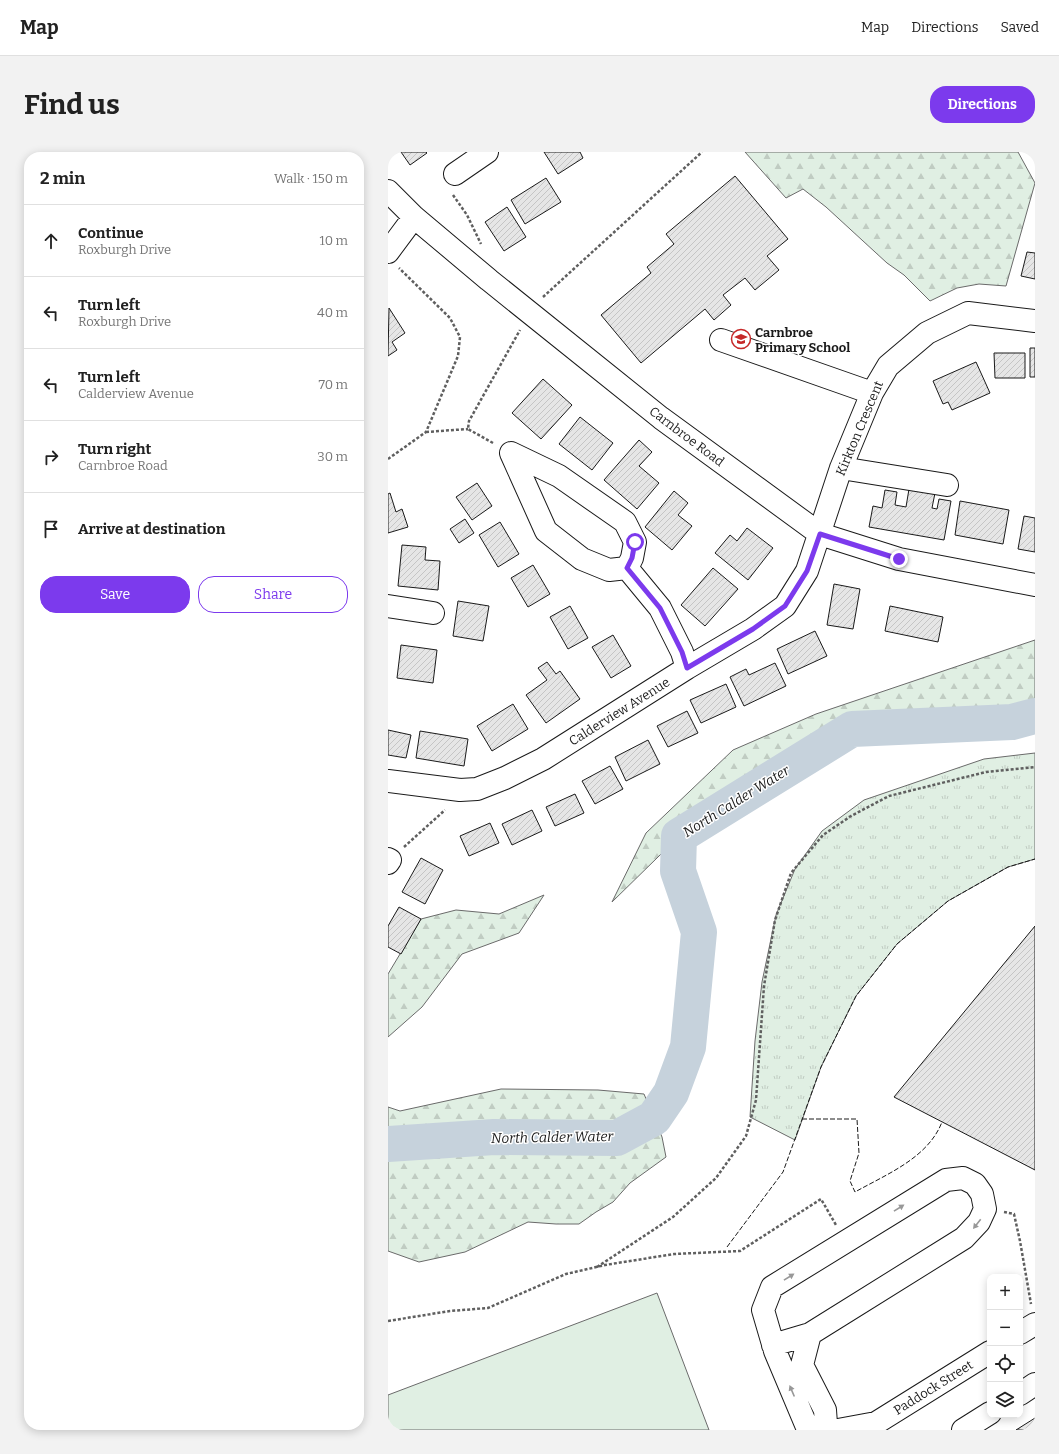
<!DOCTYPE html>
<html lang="en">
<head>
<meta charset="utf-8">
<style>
  body { margin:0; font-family:Bitter,serif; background:#f2f2f2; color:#222 }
  .controls { position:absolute; right:12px; bottom:12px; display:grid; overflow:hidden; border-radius:8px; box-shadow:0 2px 10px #0003 }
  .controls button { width:36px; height:36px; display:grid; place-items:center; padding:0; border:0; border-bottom:1px solid #e0e0e0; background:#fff; color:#222; font:20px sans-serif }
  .stop { position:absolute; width:12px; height:12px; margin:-9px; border:3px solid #7c3aed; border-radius:50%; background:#fff }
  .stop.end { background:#7c3aed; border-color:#fff; box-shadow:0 1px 4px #0008 }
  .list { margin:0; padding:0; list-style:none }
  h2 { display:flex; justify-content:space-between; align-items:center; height:52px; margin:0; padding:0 16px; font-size:17px }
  h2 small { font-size:13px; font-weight:400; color:#767676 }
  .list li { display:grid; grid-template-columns:26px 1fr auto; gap:12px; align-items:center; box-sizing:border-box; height:72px; padding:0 16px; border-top:1px solid #e0e0e0 }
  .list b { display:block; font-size:15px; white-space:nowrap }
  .list p { margin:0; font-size:13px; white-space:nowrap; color:#767676 }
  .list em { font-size:13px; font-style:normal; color:#767676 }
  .actions { display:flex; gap:8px; padding:12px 16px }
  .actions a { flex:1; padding:9px 0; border:1px solid #7c3aed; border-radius:16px; text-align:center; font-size:14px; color:#7c3aed }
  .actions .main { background:#7c3aed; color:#fff }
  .icon { flex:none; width:22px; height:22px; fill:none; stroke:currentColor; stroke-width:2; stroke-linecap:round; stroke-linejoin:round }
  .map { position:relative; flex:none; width:647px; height:1278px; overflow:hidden; border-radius:16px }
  header { display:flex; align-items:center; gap:24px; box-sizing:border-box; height:56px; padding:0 20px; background:#fff; border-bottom:1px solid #e0e0e0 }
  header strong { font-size:19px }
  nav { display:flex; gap:22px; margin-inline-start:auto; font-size:14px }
  .intro { display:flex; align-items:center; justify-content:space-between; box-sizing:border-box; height:96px; padding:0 24px }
  h1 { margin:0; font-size:28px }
  .button { padding:10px 18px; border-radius:16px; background:#7c3aed; color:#fff; font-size:14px; font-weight:700 }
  main { display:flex; gap:24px; padding:0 24px }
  aside { flex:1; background:#fff; border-radius:16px; box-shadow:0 2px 10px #0003 }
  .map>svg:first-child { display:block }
</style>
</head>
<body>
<header>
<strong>Map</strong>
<nav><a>Map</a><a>Directions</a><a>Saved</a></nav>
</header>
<div class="intro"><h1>Find us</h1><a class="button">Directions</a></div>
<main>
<aside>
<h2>2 min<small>Walk · 150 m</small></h2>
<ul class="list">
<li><svg class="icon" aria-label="ahead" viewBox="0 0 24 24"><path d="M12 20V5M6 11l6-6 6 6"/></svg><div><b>Continue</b><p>Roxburgh Drive</p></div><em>10 m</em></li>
<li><svg class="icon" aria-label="left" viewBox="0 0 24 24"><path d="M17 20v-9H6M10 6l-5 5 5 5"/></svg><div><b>Turn left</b><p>Roxburgh Drive</p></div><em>40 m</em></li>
<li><svg class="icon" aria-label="left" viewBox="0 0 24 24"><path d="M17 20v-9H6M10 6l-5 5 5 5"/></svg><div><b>Turn left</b><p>Calderview Avenue</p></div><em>70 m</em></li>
<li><svg class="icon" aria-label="right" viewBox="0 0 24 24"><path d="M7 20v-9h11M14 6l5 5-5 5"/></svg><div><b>Turn right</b><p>Carnbroe Road</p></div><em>30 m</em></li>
<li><svg class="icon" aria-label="arrive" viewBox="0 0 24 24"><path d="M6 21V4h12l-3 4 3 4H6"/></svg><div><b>Arrive at destination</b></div></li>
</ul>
<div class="actions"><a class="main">Save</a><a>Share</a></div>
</aside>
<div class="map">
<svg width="647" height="1278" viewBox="0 0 647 1278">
  <defs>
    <pattern id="grass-tufts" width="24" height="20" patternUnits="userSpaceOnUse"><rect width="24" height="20" fill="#e0efe3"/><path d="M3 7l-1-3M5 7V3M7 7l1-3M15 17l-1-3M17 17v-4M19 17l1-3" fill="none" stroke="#c0ccc2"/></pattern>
    <pattern id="forest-firs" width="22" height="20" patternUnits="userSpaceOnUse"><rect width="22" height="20" fill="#e0efe3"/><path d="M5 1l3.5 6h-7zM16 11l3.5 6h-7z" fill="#c0ccc2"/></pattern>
    <pattern id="building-hatch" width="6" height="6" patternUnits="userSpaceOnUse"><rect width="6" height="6" fill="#e6e6e6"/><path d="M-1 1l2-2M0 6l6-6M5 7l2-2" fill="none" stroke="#c5c5c5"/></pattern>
  </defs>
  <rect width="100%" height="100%" fill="#fff"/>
  <!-- grass -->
  <path fill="url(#grass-tufts)" stroke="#6a6a6a" d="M647,601V707L620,715L560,749L509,792L468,844L433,915L407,988L362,965L367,889L374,830L388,763L407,717L434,679L476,648L596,607Z"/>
  <!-- forest -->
  <path fill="url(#forest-firs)" stroke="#6a6a6a" d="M357,0H630L647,31L618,134L591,132L569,136L542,149L516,123L499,111L438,55L415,37L398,46Z
    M647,488V557L496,564L382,619L316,660L224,750L258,681L345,598L428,562Z
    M156,743L131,781L74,802L34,855L0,885V822L33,767L68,758L111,762Z
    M113,937L210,938L256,942L274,985L278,1005L242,1031L225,1050L208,1060L191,1072H168L140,1070L77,1100L31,1110L0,1099V955L12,959Z"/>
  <!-- pitch -->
  <path fill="#e0efe3" stroke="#6a6a6a" d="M269,1141L321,1278H0V1243Z"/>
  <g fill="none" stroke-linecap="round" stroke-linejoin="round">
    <!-- river -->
    <path stroke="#c6d2dc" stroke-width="36" d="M0,992L106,985L229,986L266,966L283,941L300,895L311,780L290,719L291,684L464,577L624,570L647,564"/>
  </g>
  <!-- building -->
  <path fill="url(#building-hatch)" stroke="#1a1a1a" d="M13,0H38L39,1L22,13Z
    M156,0H192L195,6L170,22Z
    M347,24L400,87L379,104L391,118L367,138L357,126L335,143L343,153L326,168L317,157L253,211L213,163L263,121L259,115L286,92L278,82Z
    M158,26L173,50L137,72L123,48Z
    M119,55L138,85L116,99L97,70Z
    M639,100L647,101V127L633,124Z
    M1,156L17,181L4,190L9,198L0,204Z
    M642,196H647V225H642Z
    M606,201H637V226H607Z
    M588,210L602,241L564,258L560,250L555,252L545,229Z
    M155,227L184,253L153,287L124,261Z
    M192,265L225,291L204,318L171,292Z
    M251,288L264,300L251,314L271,331L249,357L216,328Z
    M89,331L104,354L84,368L68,345Z
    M521,337L547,341L544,356L549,357L551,347L563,349L556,388L481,375L485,354L494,356L497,338L509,340L507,353L518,355Z
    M286,339L300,351L290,363L304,374L284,398L257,375Z
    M2,341L8,360L14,357L20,375L0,381V342Z
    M572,349L621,358L615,392L567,383Z
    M636,364L647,366V400L630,397Z
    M77,367L86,381L71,391L62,377Z
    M112,370L131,402L110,415L91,383Z
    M359,376L385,396L360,428L327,401L342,383L349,389Z
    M14,393L38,395L37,408L52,409L50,438L10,434Z
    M145,413L162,442L140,455L123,426Z
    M325,416L350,437L317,474L293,453Z
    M446,432L472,437L465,477L439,473Z
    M70,449L101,454L95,489L65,484Z
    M182,454L200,486L180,497L162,465Z
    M502,454L555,465L550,490L497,479Z
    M427,479L439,504L400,522L389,497Z
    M225,483L243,514L223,526L204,495Z
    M13,493L49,498L45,531L9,526Z
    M159,510L168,522L172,519L192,547L158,571L138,543L159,528L150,516Z
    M387,511L398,534L356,554L342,525L358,517L361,523Z
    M338,532L348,555L313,571L302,548Z
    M125,552L140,577L104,599L89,574Z
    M299,559L310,581L280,595L269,574Z
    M0,578L23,583L18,606L0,603Z
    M32,579L80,587L76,614L28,606Z
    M260,588L272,612L238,629L227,605Z
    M222,614L235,637L207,652L194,629Z
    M187,642L196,661L167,674L158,655Z
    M144,658L154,679L124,693L114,672Z
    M102,671L111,691L81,704L72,684Z
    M33,706L55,718L37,752L14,740Z
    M11,755L33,767L13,802L0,795V774Z
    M647,774V1018L506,945Z
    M647,1266V1278H628Z"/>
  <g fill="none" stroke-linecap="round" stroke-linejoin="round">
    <defs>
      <path id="minor" d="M67,22L99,0
        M0,39L26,65L101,128L273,266L432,382L511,407L647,433
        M0,100L26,65
        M333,188L484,241
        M453,316L559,333
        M239,416L244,406L247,390L237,370L171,324L123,301L158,379L194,407L221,418L239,416L272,456L294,500L299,516
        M0,454L45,461
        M0,629L72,638L89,637L117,626L155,607L299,516L365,477L397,454L419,419L453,316L484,241L500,214L539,181L580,161L647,169
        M0,707L2,708L0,711
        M632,1181L647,1172
        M385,1193L422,1182
        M632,1242L647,1232
        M419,1275L387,1199L375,1158L384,1135L558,1028L575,1026L587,1032L594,1042L597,1057L591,1070L576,1086L422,1182L414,1213L437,1258L438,1272
        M450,1278L488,1271
        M480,1278L488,1271L602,1200
        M575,1278L602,1261"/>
    </defs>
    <!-- minor casing -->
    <use href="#minor" stroke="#1a1a1a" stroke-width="24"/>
    <!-- path -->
    <path stroke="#5f5f5f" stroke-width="2.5" stroke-dasharray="3 2" stroke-linecap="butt" d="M65,43L79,63L93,92
      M155,145L314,0
      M38,280L80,277
      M105,291L80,277L81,269L132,178
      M0,307L38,280L70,204L72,185L62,166L11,116
      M16,695L57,658
      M616,1060L626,1062L632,1089L643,1152
      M209,1115L285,1065L328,1026L358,984L368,948L376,834L387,768L403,721L435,683L463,664L501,644L598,620L647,615
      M0,1169L62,1159L100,1156L178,1122L217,1113L286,1102L352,1099L433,1047L448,1073"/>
    <!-- minor -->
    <use href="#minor" stroke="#fff" stroke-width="22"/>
    <!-- fence -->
    <path stroke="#1a1a1a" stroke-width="1" stroke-dasharray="5 2" stroke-linecap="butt" d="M414,967H469L471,1001L462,1029L467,1040C499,1022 540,1006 554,970
      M339,1095L395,1020L433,915L468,844L509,792L560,749L620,715L647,707"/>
  </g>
  <!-- one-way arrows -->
  <defs><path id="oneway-solid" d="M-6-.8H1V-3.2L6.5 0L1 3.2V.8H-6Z"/></defs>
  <g fill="#989898">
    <use href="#oneway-solid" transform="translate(511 1056) rotate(-32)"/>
    <use href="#oneway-solid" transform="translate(589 1072) rotate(128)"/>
    <use href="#oneway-solid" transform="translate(401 1125) rotate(-32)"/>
    <use href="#oneway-solid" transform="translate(404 1239) rotate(-113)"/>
  </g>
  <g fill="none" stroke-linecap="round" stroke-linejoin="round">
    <!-- route -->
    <path stroke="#7c3aed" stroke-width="5" d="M247,390L244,406L239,416L272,456L294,500L299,516L365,477L397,454L419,419L432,382L511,407"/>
  </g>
  <!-- icons -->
  <defs>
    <symbol id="school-ring" viewBox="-11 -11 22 22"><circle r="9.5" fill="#fff" stroke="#c62828" stroke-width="1.5"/><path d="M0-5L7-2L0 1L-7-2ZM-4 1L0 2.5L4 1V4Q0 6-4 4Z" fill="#c62828"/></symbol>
  </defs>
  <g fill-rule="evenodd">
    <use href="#school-ring" x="342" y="176" width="22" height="22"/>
  </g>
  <g text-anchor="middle" stroke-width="3" stroke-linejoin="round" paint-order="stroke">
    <!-- poi labels -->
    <g font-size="13" font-weight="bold" fill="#1a1a1a" stroke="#fff" text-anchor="start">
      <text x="367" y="185">Carnbroe<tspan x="367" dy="15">Primary School</tspan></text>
    </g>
    <!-- street labels -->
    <g font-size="13" fill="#1a1a1a" stroke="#fff">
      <text transform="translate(471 276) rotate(-67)" y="5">Kirkton Crescent</text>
      <text transform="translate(299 284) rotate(37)" y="5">Carnbroe Road</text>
      <text transform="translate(231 559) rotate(-32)" y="5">Calderview Avenue</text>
      <text transform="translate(545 1235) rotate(-32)" y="5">Paddock Street</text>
    </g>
    <!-- water labels -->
    <g font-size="14" font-style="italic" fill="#1a1a1a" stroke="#fff">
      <text transform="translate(348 649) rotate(-32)" y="5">North Calder Water</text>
      <text transform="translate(164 985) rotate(-1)" y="5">North Calder Water</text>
    </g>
  </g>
</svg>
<div class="controls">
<button>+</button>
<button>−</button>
<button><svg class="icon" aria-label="locate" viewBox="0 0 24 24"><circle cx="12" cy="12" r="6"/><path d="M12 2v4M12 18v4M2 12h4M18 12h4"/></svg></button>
<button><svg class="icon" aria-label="layers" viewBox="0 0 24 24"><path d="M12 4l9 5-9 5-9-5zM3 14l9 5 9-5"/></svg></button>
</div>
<div class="stop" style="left:247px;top:390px"></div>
<div class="stop end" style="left:511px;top:407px"></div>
</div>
</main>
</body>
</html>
